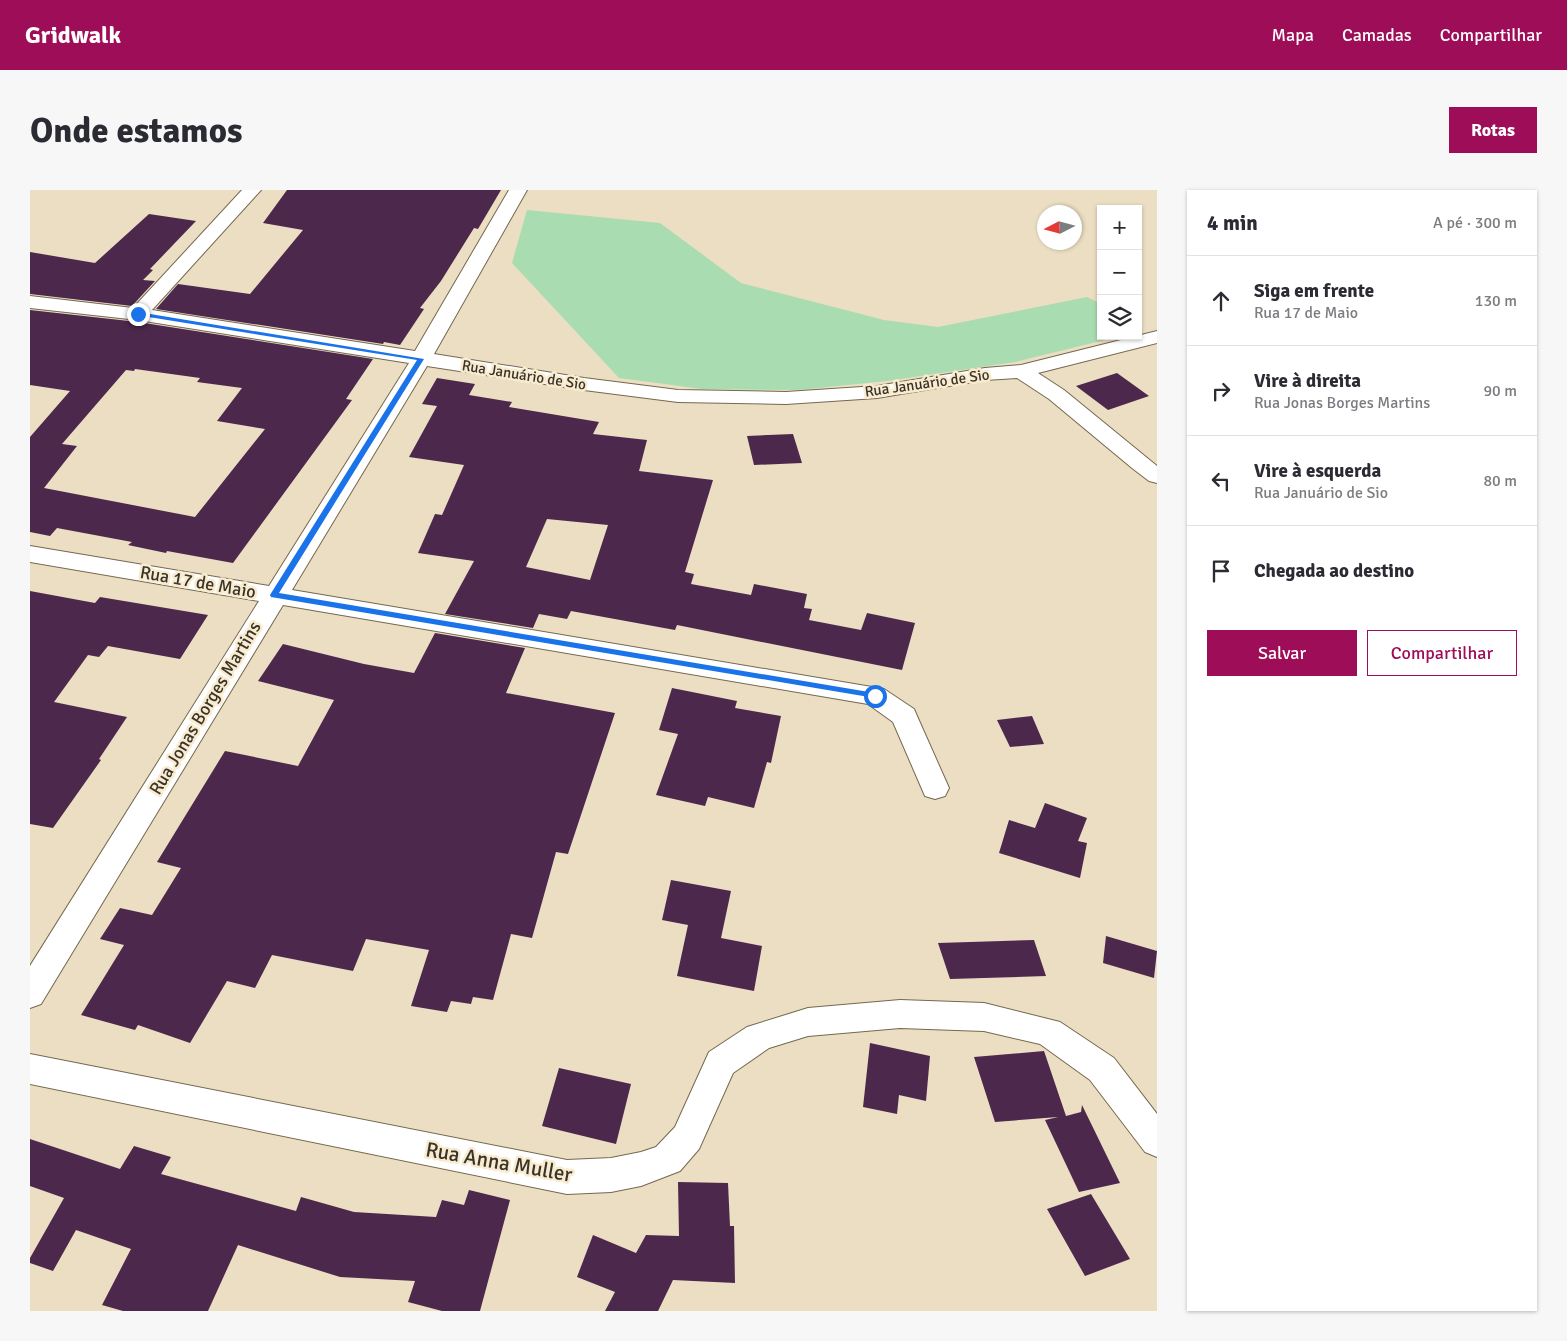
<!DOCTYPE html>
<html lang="pt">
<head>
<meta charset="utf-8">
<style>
  body { margin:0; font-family:Signika,sans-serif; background:#f7f7f7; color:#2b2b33 }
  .controls { position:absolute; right:15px; top:15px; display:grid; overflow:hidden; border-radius:0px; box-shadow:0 1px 4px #0004 }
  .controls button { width:45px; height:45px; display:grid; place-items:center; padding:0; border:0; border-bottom:1px solid #e1e1e2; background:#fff; color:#2b2b33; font:25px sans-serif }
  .compass { position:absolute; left:1007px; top:15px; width:45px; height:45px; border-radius:50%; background:#fff; box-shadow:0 1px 4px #0004; rotate:264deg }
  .stop { position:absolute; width:15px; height:15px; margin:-11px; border:4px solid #1a73e8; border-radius:50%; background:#fff }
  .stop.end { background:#1a73e8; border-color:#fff; box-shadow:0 1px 5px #0008 }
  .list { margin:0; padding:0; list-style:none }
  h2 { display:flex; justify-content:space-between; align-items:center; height:65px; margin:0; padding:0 20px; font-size:21px }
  h2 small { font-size:16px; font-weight:400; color:#7c7c81 }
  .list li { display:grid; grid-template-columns:32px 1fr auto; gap:15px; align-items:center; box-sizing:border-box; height:90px; padding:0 20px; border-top:1px solid #e1e1e2 }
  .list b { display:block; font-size:19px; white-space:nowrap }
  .list p { margin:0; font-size:16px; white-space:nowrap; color:#7c7c81 }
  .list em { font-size:16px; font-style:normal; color:#7c7c81 }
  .actions { display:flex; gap:10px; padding:15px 20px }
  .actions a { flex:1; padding:11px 0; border:1px solid #9e0d57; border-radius:0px; text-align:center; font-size:18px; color:#9e0d57 }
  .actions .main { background:#9e0d57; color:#fff }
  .icon { flex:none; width:28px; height:28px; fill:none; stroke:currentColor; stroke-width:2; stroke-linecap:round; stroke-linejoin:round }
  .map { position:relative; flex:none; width:1127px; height:1121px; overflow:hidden; border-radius:0px }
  header { display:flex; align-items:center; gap:30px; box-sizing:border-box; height:70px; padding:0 25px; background:#9e0d57; color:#fff }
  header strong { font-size:24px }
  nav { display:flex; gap:28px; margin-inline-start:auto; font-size:18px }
  .intro { display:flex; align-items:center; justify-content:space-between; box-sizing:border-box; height:120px; padding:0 30px }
  h1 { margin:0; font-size:35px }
  .button { padding:12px 22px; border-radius:0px; background:#9e0d57; color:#fff; font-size:18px; font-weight:700 }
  main { display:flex; gap:30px; padding:0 30px }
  aside { flex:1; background:#fff; border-radius:0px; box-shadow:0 1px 4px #0004 }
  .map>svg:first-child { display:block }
</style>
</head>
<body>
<header>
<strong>Gridwalk</strong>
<nav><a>Mapa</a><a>Camadas</a><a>Compartilhar</a></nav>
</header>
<div class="intro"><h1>Onde estamos</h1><a class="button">Rotas</a></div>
<main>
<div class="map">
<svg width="1127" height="1121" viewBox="0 0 1127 1121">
  <rect width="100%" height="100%" fill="#ecdec2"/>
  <!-- green -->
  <path fill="#aadcb1" d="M497,20L630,33L711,93L854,130L908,137L1057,107L1071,114V146H1091L985,172L857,191L768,200L672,199L589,188L482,73Z"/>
  <!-- building -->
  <path fill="#4c284d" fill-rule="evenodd" d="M257,0H471L448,39L444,38L411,91L390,118L394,119L370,155L354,152L353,154L126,119L148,94L220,104L273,40L233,33Z
    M119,24L166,31L120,79L123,80L113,90L125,91L102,116L0,104V62L65,73Z
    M0,120L108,132L343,169L316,209L322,210L203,373L137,361L136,363L98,355L102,352L27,338L20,346L0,342V247L40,201L0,195ZM105,179L170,188L167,192L212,198L187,231L235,239L165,327L14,298L47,256L32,254L96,180L104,181Z
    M1087,183L1119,206L1078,220L1046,196Z
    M407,188L445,194L439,205L482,212L479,217L569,232L563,244L617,250L609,281L683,290L655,382L664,384L661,394L721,405L724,394L777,404L774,418L782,419L779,430L831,440L837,423L885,433L872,480L647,435L645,440L541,421L537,429L509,424L503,438L415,424L444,371L388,363L405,324L412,325L434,275L379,267L407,216L392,214ZM517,329L578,335L560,390L496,377Z
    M763,244L772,273L724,275L717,246Z
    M0,401L65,413L70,407L178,425L150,469L78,456L69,467L58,465L24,512L97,527L69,569L71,570L23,638L0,634Z
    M405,443L495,458L476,503L585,523L538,664L526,662L502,748L481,744L463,810L443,807L441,814L421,811L417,822L381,816L399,760L336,749L323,781L242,765L225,798L197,791L160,853L108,835L105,840L51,825L94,755L70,749L90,718L122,725L151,678L127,672L195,561L268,576L304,510L228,491L253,454L334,474L384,483Z
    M642,498L707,511L705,518L751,526L741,573L737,572L724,618L678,607L675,616L626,605L648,544L629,540Z
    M1002,526L1014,554L980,557L967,530Z
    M1015,613L1057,628L1048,651L1057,653L1050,688L969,663L979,630L1005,638Z
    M641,690L701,701L691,748L732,756L724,801L647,786L658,735L632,730Z
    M1076,746L1127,761L1124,788L1073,773Z
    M1004,750L1016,786L920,789L908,753Z
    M840,853L900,866L896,911L869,905L867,924L833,917Z
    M1014,861L1036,926L1051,922L1052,915L1090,993L1049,1002L1015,930L1028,927L965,932L944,867Z
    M529,878L601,894L586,954L512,936Z
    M0,949L90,979L104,956L141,967L131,984L266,1021L271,1007L324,1022L406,1027L412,1010L434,1015L439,1000L480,1010L450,1121H412L378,1112L385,1091L310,1087L208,1055L178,1121H93L72,1115L101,1059L46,1040L23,1081L0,1073V1068L34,1008L0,996Z
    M648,992L698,993L700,1036H704L705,1093L643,1090L628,1121H575L585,1102L547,1087L563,1045L606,1063L616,1045L649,1046Z
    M1061,1004L1100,1069L1055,1086L1017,1019Z"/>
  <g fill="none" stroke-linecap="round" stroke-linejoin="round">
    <defs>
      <path id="street" d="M212,0H231L122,120L385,161L479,0H497L404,164L554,188L648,200L756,202L847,196L955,178L991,175L1127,141V153L1008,183L1034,200L1127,276V293L1119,291L1102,278L1019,209L987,188L955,190L847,208L756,214L648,212L554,200L397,176L262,400L854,499L884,519L887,526L919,598L915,606L905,609L895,606L863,532L838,514L253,415L11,814L0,818V776L229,411L0,372V356L239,396L379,173L108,130L0,118V106L103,118Z
        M870,810L954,813L1030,832L1084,868L1127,924V967L1115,962L1060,890L1010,854L954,841L870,838L778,846L739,858L703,883L669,959L650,981L611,996L581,1002L537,1004L0,894V864L537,970L581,968L611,962L626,957L645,937L679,862L717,837L778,818Z"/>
    </defs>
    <!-- street casing -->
    <use href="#street" stroke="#74684f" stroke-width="2"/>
    <!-- street -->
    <use href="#street" fill="#fff" fill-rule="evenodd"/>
  </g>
  <!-- route -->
  <path fill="#1a73e8" d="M108,122L394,169L249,403L845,503L849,506L845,508L241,407L240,405L387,170L106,125Z"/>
  <g text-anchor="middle" stroke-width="5" stroke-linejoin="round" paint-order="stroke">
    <!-- far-street labels -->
    <g font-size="15" fill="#393429" stroke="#f9ebcf">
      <text transform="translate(494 185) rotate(9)" y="5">Rua Januário de Sio</text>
      <text transform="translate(897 193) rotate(-8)" y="5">Rua Januário de Sio</text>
    </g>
    <!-- street labels -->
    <g font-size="18" fill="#393429" stroke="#f9ebcf">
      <text transform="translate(168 392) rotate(10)" y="6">Rua 17 de Maio</text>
      <text transform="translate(175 518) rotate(-59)" y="6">Rua Jonas Borges Martins</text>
    </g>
    <!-- near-street labels -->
    <g font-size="21" fill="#393429" stroke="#f9ebcf">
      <text transform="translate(469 972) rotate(10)" y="7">Rua Anna Muller</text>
    </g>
  </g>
</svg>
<div class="controls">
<button>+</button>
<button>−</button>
<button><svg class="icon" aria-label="layers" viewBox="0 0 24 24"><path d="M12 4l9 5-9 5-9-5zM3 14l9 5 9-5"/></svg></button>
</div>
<svg class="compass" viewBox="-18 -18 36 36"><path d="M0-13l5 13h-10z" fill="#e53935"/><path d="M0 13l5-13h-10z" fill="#7c7c81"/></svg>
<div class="stop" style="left:845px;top:506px"></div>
<div class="stop end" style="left:108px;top:124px"></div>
</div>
<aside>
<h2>4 min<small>A pé · 300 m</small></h2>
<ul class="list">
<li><svg class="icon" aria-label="ahead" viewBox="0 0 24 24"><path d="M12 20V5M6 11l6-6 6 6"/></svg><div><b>Siga em frente</b><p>Rua 17 de Maio</p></div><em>130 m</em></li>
<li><svg class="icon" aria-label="right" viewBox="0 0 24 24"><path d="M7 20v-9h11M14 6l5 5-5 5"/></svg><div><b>Vire à direita</b><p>Rua Jonas Borges Martins</p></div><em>90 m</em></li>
<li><svg class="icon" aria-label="left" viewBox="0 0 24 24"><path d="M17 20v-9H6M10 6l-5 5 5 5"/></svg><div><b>Vire à esquerda</b><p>Rua Januário de Sio</p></div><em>80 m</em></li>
<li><svg class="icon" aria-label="arrive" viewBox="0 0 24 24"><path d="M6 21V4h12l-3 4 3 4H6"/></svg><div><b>Chegada ao destino</b></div></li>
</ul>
<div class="actions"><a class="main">Salvar</a><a>Compartilhar</a></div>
</aside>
</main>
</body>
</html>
